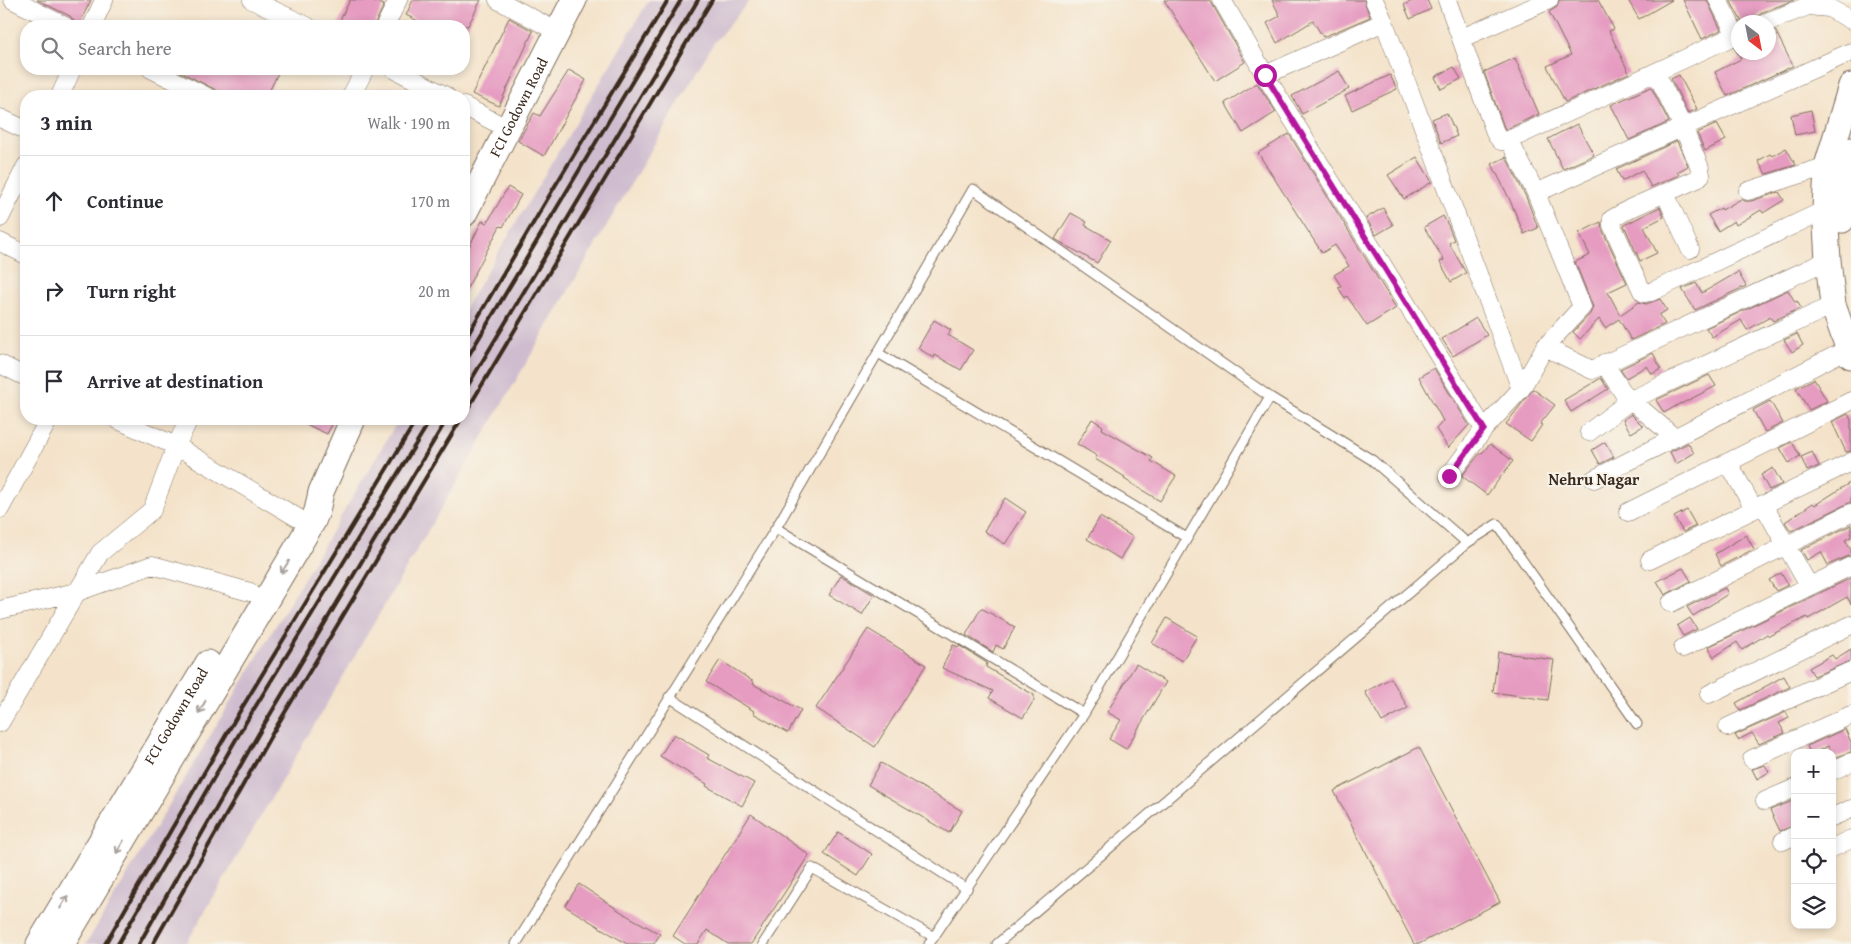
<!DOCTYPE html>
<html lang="en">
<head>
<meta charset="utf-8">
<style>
  body { margin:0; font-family:"Gentium Book Plus",serif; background:#f7f7f7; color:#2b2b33 }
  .controls { position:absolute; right:15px; bottom:15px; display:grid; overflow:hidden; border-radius:10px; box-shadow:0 2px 8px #0003 }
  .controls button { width:45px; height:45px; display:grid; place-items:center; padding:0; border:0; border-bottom:1px solid #e1e1e2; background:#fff; color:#2b2b33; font:25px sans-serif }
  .compass { position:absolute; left:1731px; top:15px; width:45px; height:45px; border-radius:50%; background:#fff; box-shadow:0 2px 8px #0003; rotate:148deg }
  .stop { position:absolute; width:15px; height:15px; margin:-11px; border:4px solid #b5179e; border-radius:50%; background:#fff }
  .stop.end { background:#b5179e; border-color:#fff; box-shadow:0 1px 5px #0008 }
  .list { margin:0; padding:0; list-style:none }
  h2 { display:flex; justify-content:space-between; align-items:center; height:65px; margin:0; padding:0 20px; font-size:21px }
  h2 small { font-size:16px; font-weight:400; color:#7c7c81 }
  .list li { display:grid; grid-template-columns:32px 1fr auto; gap:15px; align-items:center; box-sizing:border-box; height:90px; padding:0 20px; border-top:1px solid #e1e1e2 }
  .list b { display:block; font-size:19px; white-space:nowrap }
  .list em { font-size:16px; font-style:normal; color:#7c7c81 }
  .icon { flex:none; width:28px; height:28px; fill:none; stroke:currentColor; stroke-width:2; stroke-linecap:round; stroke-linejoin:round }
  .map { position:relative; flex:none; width:1851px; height:944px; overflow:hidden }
  .search { position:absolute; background:#fff; box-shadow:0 2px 8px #0003; left:20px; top:20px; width:450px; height:55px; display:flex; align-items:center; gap:12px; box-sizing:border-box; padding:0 18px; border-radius:20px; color:#7c7c81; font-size:19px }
  .panel { position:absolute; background:#fff; box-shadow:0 2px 8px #0003; left:20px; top:90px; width:450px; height:335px; border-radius:20px }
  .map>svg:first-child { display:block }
</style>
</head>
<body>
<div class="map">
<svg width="1851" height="944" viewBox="0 0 1851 944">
  <rect width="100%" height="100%" fill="#f7f3e8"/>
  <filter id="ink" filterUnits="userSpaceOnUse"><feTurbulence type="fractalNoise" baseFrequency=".02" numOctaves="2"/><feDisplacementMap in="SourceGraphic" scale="10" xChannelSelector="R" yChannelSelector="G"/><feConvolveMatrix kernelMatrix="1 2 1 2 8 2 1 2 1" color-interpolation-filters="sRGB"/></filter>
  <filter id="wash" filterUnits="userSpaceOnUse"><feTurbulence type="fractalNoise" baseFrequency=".0096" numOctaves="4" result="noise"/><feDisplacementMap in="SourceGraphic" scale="20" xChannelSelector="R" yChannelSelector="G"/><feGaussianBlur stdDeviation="1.12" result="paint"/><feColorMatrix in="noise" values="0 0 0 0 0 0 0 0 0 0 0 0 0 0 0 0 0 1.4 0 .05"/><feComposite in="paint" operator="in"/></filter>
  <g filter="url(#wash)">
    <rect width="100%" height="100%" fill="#f4e3ca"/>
    <!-- railway -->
    <path fill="#cfbdcf" d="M649,0H750L713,44L186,944H86L399,419H464V310Z"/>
    <g id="blocks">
      <!-- building -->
      <path fill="#e69bc1" d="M37,0H91L78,26H76L74,21L70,16Z
        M350,0H372L384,5L374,26H337Z
        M413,0H481L468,26H428L406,15Z
        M1164,0H1210L1245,62L1215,81Z
        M1272,0H1364L1370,17L1323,37L1313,21L1277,43L1267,23L1280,16Z
        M1414,0H1427L1431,9L1410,19L1404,5Z
        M1559,0H1598L1614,29L1609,31L1629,73L1565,102L1547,66L1571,55L1549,12L1557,7Z
        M1628,0H1672L1639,19Z
        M1683,0H1707L1721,30L1702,39Z
        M1730,0H1794L1763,12L1758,16L1757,20L1752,22H1742Z
        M509,18L533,31L499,106L472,94Z
        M1775,30L1793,66L1727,96L1715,72L1741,59L1734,47L1738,45V52H1768V32Z
        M1515,58L1539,114L1505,130L1484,72Z
        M1454,67L1461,79L1441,89L1435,77Z
        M175,69H270L278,73L267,96H228Z
        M569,70L586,80L544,156L518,141L534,113L540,116Z
        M1339,71L1349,89L1302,114L1292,96Z
        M1390,75L1397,89L1352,110L1345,96Z
        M1679,75L1697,109L1688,113L1671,79Z
        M1257,83L1276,112L1243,133L1225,103Z
        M1651,87L1669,122L1629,140L1611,105Z
        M1811,110L1815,131L1795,135L1791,115Z
        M1447,113L1457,136L1441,143L1432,119Z
        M1577,124L1594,155L1563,169L1548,139Z
        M1717,124L1726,140L1705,151L1697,133Z
        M1289,134L1396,308L1367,326L1347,296L1345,298L1338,287L1341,286L1334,275L1349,266L1335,245L1322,253L1258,153Z
        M1677,141L1688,166L1677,172L1679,175L1651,187L1642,170L1622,181L1616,169Z
        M1786,148L1796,165L1766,174L1758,161L1770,154L1772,156Z
        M1417,157L1432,182L1404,199L1388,175Z
        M1506,157L1526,197L1538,228L1524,234L1509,198L1492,164Z
        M508,187L521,195L503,227L500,226L464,294V257L482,221L487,223Z
        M1779,192L1784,200L1763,213L1761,210L1736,225L1734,221L1718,231L1708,215L1721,208L1722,210L1741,199L1745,201H1751Z
        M1660,207L1664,217L1644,227L1657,253L1640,261L1624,225Z
        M1383,208L1393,225L1376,235L1366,218Z
        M1071,213L1087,222L1085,225L1111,240L1097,263L1055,239Z
        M1443,216L1448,225L1454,240L1449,243L1466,273L1451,282L1440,262L1444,260L1424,227Z
        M1601,222L1602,229L1627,283L1608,292L1620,315L1639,302L1646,304L1660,299L1667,310L1659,315L1665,324L1631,340L1619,319L1605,328L1599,319L1580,339L1573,332L1590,314L1593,307L1575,262L1590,255L1579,233Z
        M1738,272L1746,286L1695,310L1682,289L1696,283L1702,293Z
        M1788,290L1795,302L1797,301L1801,308L1773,321L1770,317L1747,330L1741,320L1712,337L1706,328Z
        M1476,318L1487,335L1453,356L1442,339Z
        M934,320L951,330L948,335L973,350L961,370L935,355L934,358L918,348Z
        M1797,334L1803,345L1792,352L1784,340Z
        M1653,353L1661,369L1652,374L1647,366L1626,378L1620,369Z
        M1434,368L1469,425L1448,448L1436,429L1443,421L1419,377Z
        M1709,375L1716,386L1681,404V403L1664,413L1656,400Z
        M1601,378L1608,389L1571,412L1564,400Z
        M1814,379L1827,401L1809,410L1796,388Z
        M1533,389L1555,405L1540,424L1542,425L1531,441L1506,424Z
        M1770,401L1783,423L1765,432L1753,410Z
        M1631,414L1643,426L1631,433L1623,420Z
        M1848,414L1851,420V451L1846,452L1832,422Z
        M295,419H335L327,434Z
        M1092,419L1103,426L1102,429L1153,458L1151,461L1176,476L1160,501L1124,479L1125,477L1095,459L1097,456L1077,444Z
        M1605,442L1614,457L1600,464L1592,450Z
        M1792,442L1800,456L1789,463L1780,448Z
        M1688,443L1694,453L1676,464L1670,452Z
        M1490,444L1513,461L1487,495L1462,476L1481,452L1482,453Z
        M1812,452L1819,466L1807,471L1801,457Z
        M1773,468L1782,484L1769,490L1761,475Z
        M1851,482V502L1791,531L1785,522L1813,503L1815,505Z
        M1005,498L1026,512L1005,544L984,531Z
        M1687,510L1696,526L1683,532L1674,517Z
        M1100,517L1133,537L1120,559L1087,539Z
        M1851,525V537L1845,540L1851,550V555L1828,565L1821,552L1807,560L1801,550Z
        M1746,535L1754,549L1721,566L1715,554Z
        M1683,568L1691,581L1665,595L1657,581Z
        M1781,573L1788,585L1776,591L1769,580Z
        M841,575L874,595L862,615L829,595Z
        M1851,578V604L1847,597L1808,619L1807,617L1769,636L1767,634L1742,650L1737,642L1714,657L1708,647Z
        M1725,588L1728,594L1693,616L1687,607Z
        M981,608L1015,627L1003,649L996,645L993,652L966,635Z
        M1167,618L1197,636L1182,661L1152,643Z
        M1690,618L1697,629L1683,636L1677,626Z
        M868,629L926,665L875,747L816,708Z
        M953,645L959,647L960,646L987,663L986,667L1034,695V700L1023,718L989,698L993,691L942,668Z
        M1851,649V661L1814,676L1809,668L1832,655L1835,659Z
        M1498,652L1554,660L1548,700L1493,692Z
        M720,660L754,682L753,684L801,710L788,733L753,713L754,711L706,682Z
        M1136,664L1166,682L1126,749L1109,739L1121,720L1107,712Z
        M1784,676L1790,687L1740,710L1736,703Z
        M1391,678L1408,708L1382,722L1365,692Z
        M1786,712L1789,718L1779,723L1785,733L1759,744L1752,733L1738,740L1735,735Z
        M1845,729L1851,742V752L1834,758L1828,746L1815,753H1810L1807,746Z
        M674,734L709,755L707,758L754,783L742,806L706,786L707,784L660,756Z
        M1419,747L1500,902L1419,944H1414L1334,791Z
        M881,763L962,811L949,833L868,785Z
        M1765,765L1769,772L1757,779L1752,769Z
        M1795,800V825L1780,831L1770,810Z
        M751,814L809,855L751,944H728L707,930L698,944H685L673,936Z
        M838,832L872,854L858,876L824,854Z
        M579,884L626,915L660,934L654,944H627L565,906Z"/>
    </g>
  </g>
  <g filter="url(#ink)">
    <use href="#blocks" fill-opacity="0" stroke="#7c6b5a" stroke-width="1"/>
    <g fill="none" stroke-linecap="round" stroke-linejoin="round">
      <defs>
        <path id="lane" d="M878,353L1187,538
          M776,528L1084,714
          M669,697L967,889
          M516,944L776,528L973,189L1270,397L1372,460L1467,543
          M763,944L812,868L934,937
          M929,944L1084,714L1270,397
          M997,944L1467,543L1497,524L1637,724"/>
        <path id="street" d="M13,0L65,26
          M252,0L307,26
          M498,0L558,32
          M1222,0L1265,75L1484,429
          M1374,0L1384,22L1521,389
          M1447,0L1496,135L1501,141L1509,140L1738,34
          M1718,0L1736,35
          M1767,22L1808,6L1829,8L1851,20
          M92,26L104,0
          M385,26L398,0
          M1462,38L1549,0
          M151,69L206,96
          M394,69L446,96
          M1656,73L1683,127L1700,168L1701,175L1697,179L1631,208L1612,219V225L1642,291L1644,293L1651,292L1825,210
          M1265,75L1384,22
          M60,96L72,69
          M351,96L365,69
          M464,106L508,129
          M0,118L26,130
          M1748,191L1827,166
          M1536,193L1851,52
          M1665,193L1690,249
          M0,218L26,166
          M0,242L26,255
          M1545,347L1592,370L1828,260
          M1604,363L1624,394L1675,438
          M0,364L26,377
          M116,419L176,446L298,518
          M1589,432L1631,400L1833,305
          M1728,462L1754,509
          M1449,476L1484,429L1521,389L1545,347L1582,307L1536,193L1509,140
          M1594,479L1848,349
          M1763,504L1809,586
          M0,509L49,419
          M1628,512L1851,401
          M1650,560L1851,462
          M1671,603L1851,513
          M0,610L80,591L152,565L250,592
          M1683,648L1851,566
          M1709,694L1851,625
          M0,723L100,553L152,510L176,446L189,419
          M1728,727L1851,671
          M1752,759L1851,715
          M1832,771L1851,762
          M1765,801L1795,788
          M1832,817L1851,809
          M1783,841L1795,835
          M1832,848L1851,839"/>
        <g id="secondary">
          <path d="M1851,86L1827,166L1825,210L1828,260L1833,305L1851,356"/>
          <path id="s1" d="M464,214L574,0"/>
          <path d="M1842,220L1843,192L1851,150"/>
          <path id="s2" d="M39,944L208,663"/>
          <path d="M62,944L313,521L317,511L321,492L353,419"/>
        </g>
      </defs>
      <!-- lane casing -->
      <use href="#lane" stroke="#7c6b5a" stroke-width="11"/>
      <!-- street casing -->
      <use href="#street" stroke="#7c6b5a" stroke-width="19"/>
      <!-- secondary casing -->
      <use href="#secondary" stroke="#7c6b5a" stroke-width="27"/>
      <!-- lane -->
      <use href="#lane" stroke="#fff" stroke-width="9"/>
      <!-- street -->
      <use href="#street" stroke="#fff" stroke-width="18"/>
      <!-- secondary -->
      <use href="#secondary" stroke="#fff" stroke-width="25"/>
      <!-- rail -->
      <path stroke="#3b2a1e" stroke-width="4" d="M464,341L555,186L668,0
        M464,363L681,0
        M464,392L698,0
        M464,415L712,0
        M105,944L237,716L417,419
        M118,944L246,722L431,419
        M139,944L259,733L447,419
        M153,944L269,739L461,419"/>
    </g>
    <!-- one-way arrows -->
    <defs><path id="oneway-shaft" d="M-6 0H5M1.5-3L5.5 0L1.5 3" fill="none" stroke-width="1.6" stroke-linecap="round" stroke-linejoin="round" transform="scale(1.25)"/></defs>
    <g stroke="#a79f9a">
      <use href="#oneway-shaft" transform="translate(285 567) rotate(123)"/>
      <use href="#oneway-shaft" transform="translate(202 707) rotate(120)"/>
      <use href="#oneway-shaft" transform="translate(120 847) rotate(120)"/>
      <use href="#oneway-shaft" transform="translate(64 902) rotate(-59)"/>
    </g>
  </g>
  <g fill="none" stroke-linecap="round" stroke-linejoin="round" filter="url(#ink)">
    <!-- route -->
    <path stroke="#b5179e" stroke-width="6" d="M1265,75L1484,429L1449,476"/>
  </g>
  <g text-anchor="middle" stroke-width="4" stroke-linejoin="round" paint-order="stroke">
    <!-- street labels -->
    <g font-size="15" fill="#3b2a1e" stroke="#f7f3e8">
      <text dy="5" stroke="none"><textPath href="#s1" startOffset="120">FCI Godown Road</textPath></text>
      <text dy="5" stroke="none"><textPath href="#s2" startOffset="266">FCI Godown Road</textPath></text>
    </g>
    <!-- neighbourhood labels -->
    <g font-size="16" font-weight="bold" fill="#3b2a1e" stroke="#f7f3e8">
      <text x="1594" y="485">Nehru Nagar</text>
    </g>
  </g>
</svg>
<div class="controls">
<button>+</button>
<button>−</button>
<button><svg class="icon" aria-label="locate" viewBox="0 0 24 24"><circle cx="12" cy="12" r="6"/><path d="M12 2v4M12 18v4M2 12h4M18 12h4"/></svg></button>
<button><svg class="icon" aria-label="layers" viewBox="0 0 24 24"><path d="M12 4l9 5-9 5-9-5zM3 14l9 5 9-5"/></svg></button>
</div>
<svg class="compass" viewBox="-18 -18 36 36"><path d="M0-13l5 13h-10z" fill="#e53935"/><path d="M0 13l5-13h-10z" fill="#7c7c81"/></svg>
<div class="stop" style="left:1265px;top:75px"></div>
<div class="stop end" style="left:1449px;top:476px"></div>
<div class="search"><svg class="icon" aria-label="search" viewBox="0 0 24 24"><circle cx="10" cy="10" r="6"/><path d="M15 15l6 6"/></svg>Search here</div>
<section class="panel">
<h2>3 min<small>Walk · 190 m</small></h2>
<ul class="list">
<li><svg class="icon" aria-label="ahead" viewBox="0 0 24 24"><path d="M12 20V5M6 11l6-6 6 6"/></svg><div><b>Continue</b></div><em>170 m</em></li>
<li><svg class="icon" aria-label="right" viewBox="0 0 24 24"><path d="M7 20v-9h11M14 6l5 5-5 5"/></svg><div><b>Turn right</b></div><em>20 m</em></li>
<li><svg class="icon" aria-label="arrive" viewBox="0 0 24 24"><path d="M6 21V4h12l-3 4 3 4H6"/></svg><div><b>Arrive at destination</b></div></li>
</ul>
</section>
</div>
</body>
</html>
